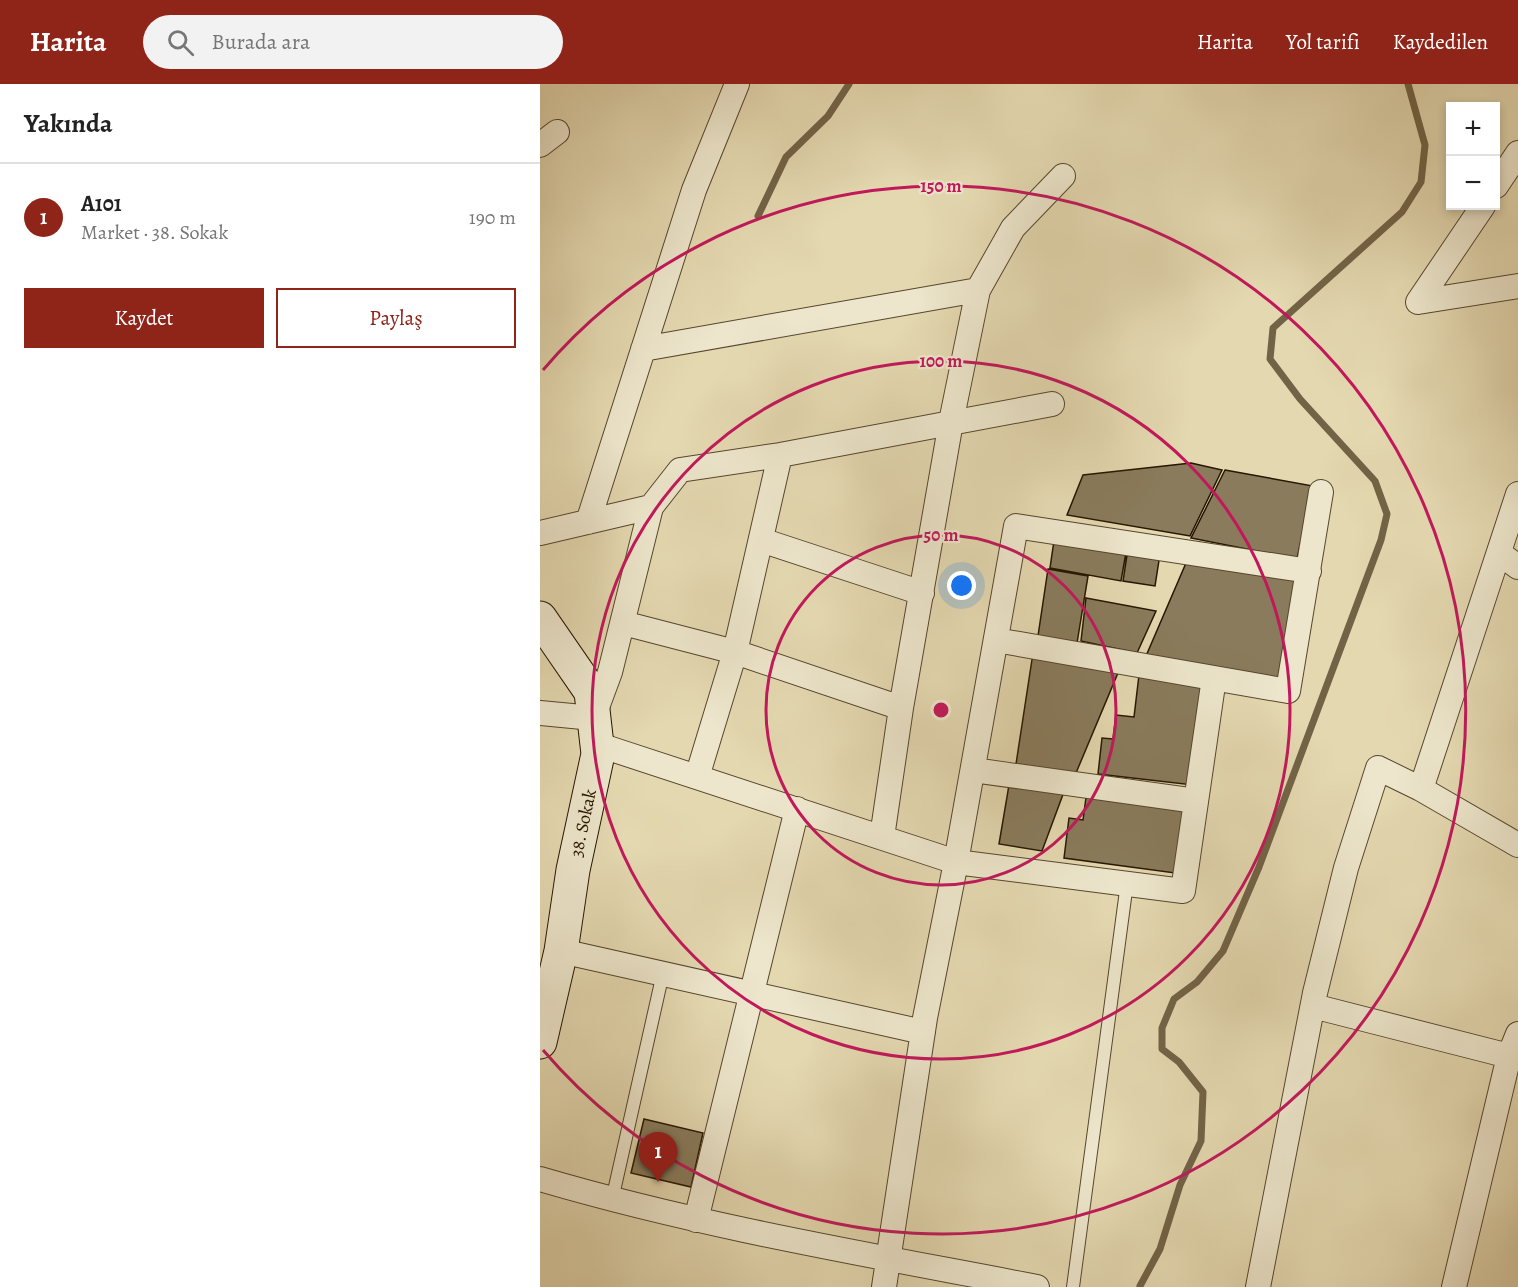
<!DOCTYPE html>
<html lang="tr">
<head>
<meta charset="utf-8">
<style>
  body { margin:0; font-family:Alegreya,serif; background:#f2f2f2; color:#222 }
  .controls { position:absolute; right:18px; top:18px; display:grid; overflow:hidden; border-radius:0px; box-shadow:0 3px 9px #0003 }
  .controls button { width:54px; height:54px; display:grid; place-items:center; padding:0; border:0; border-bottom:2px solid #e0e0e0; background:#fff; color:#222; font:30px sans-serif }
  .you { position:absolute; left:422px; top:502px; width:21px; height:21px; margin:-15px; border:4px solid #fff; border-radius:50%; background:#1a73e8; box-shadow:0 0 0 9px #1a73e833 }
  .badge { display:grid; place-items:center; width:39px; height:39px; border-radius:50%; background:#8f2418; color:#fff; font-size:20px; font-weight:700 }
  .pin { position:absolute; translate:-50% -50px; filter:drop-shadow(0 2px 3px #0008) }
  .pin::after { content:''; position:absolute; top:32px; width:21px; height:18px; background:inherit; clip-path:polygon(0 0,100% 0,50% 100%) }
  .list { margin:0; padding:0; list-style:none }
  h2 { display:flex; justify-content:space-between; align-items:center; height:78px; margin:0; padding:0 24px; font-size:26px }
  h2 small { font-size:20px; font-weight:400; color:#767676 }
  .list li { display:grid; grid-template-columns:39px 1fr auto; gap:18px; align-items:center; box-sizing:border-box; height:108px; padding:0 24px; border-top:2px solid #e0e0e0 }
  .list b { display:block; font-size:22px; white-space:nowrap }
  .list p { margin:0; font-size:20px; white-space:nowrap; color:#767676 }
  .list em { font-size:20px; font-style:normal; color:#767676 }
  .actions { display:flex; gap:12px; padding:18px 24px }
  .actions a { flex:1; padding:14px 0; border:2px solid #8f2418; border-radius:0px; text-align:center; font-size:21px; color:#8f2418 }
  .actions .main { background:#8f2418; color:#fff }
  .icon { flex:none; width:33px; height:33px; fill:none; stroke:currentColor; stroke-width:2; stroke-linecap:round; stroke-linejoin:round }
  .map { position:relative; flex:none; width:978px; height:1203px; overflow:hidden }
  header { display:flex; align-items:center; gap:36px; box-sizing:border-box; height:84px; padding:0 30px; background:#8f2418; color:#fff }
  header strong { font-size:28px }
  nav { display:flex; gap:33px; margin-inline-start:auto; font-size:21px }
  .search { width:420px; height:54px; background:#f2f2f2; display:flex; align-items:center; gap:15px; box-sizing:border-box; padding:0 21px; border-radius:33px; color:#767676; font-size:22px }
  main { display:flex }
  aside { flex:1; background:#fff }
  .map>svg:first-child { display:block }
</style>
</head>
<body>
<header>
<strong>Harita</strong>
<div class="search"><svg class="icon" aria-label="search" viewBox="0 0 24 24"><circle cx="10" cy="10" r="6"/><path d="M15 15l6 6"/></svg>Burada ara</div>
<nav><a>Harita</a><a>Yol tarifi</a><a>Kaydedilen</a></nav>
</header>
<main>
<aside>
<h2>Yakında<small></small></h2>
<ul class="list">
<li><span class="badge">1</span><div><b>A101</b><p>Market · 38. Sokak</p></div><em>190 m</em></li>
</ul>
<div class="actions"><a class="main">Kaydet</a><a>Paylaş</a></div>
</aside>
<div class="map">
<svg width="978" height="1203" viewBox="0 0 978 1203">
  <rect width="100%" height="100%" fill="#e4d8b0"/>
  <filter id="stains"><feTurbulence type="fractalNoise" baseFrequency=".00333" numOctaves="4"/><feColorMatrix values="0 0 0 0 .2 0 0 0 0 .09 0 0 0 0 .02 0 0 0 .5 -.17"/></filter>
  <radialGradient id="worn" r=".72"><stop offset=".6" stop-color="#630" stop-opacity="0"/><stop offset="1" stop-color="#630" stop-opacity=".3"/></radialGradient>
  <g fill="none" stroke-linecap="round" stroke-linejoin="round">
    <!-- stream -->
    <path stroke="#726346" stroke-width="7" d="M218,132L246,73L288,32L309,0
      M600,1202L620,1165L640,1101L661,1057L663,1008L639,978L622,965V944L634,915L657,898L683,867L719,783L841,456L847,430L835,397L760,315L730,275L733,244L862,128L881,98L885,61L868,0"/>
  </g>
  <!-- building -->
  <path fill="#897b5c" stroke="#271601" stroke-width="1.5" d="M651,379L682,386L650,452L527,431L543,391Z
    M685,386L773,402L757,475L651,454Z
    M515,450L587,463L581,497L510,484Z
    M588,465L620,470L615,502L583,497Z
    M649,472L758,493L738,596L606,572Z
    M508,485L548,492L537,559L498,552Z
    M546,514L616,527L597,569L541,557Z
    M493,569L580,584L536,689L476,680Z
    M599,591L665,599L653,701L558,690L562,654L573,655L576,631L594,633Z
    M470,695L525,705L502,767L459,760Z
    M547,706L644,719L635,789L524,774L529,734L543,736Z
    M104,1035L163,1049L151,1103L91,1089Z"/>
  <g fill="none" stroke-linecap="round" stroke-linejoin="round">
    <defs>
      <path id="lane" d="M72,1116L123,889
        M533,1203L587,799"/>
      <path id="street" d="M0,61L17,48
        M956,102L978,69
        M438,206L473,144L523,92
        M878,218L943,122
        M878,218L978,202
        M978,410L881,705L978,761
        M48,438L154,106L197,0
        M0,449L111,423
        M221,456L382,509
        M959,469L978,483
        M83,539L195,568L361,624L411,338L438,206L103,265
        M456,556L748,607L781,408
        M0,629L53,634L70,588L111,423L140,386L240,371L512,320
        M56,660L416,778L643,807L674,594
        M433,686L656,717
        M157,693L195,568L240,371
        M342,753L361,624
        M21,867L383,948
        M773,922L969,972
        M0,1095C163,1143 331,1171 497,1203
        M156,1136L257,725
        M344,1203L385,934L416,778L476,442L769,487
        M718,1203L775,909L806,784L838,684L881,705
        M914,1203L969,972L978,950"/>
      <path id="secondary" d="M0,534L51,608L58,670L33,786L21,867L0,958"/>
    </defs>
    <!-- lane casing -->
    <use href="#lane" stroke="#56462d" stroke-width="14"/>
    <!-- street casing -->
    <use href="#street" stroke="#56462d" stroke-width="26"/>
    <!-- secondary casing -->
    <use href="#secondary" stroke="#271601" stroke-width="35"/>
    <!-- lane -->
    <use href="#lane" stroke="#ede6cc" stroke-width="12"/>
    <!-- street -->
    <use href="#street" stroke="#ede6cc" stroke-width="24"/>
    <!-- secondary -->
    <use href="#secondary" stroke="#ede6cc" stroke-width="33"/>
  </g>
  <!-- distance rings -->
  <g fill="none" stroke="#c2185b" stroke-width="3">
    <circle cx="401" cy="626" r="175"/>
    <circle cx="401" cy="626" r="349"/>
    <path d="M3 286A524 524 0 1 1 3 966"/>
  </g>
  <g text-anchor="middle" stroke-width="4.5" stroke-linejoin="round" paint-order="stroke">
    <!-- street labels -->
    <g font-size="18" fill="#271601" stroke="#ede6cc">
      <text transform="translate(43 739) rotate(-78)" y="6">38. Sokak</text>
    </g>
  </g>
  <circle cx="401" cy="626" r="9" fill="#c2185b" stroke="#ede6cc" stroke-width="3"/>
  <g font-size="18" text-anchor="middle" font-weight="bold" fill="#c2185b" stroke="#ede6cc" stroke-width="4.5" stroke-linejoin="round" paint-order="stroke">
    <text x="401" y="108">150 m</text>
    <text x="401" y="283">100 m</text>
    <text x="401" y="457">50 m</text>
  </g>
  <rect width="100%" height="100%" filter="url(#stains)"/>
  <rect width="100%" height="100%" fill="url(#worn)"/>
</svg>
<div class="controls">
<button>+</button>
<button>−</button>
</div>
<div class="you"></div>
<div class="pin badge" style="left:118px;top:1098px">1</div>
</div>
</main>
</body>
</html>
